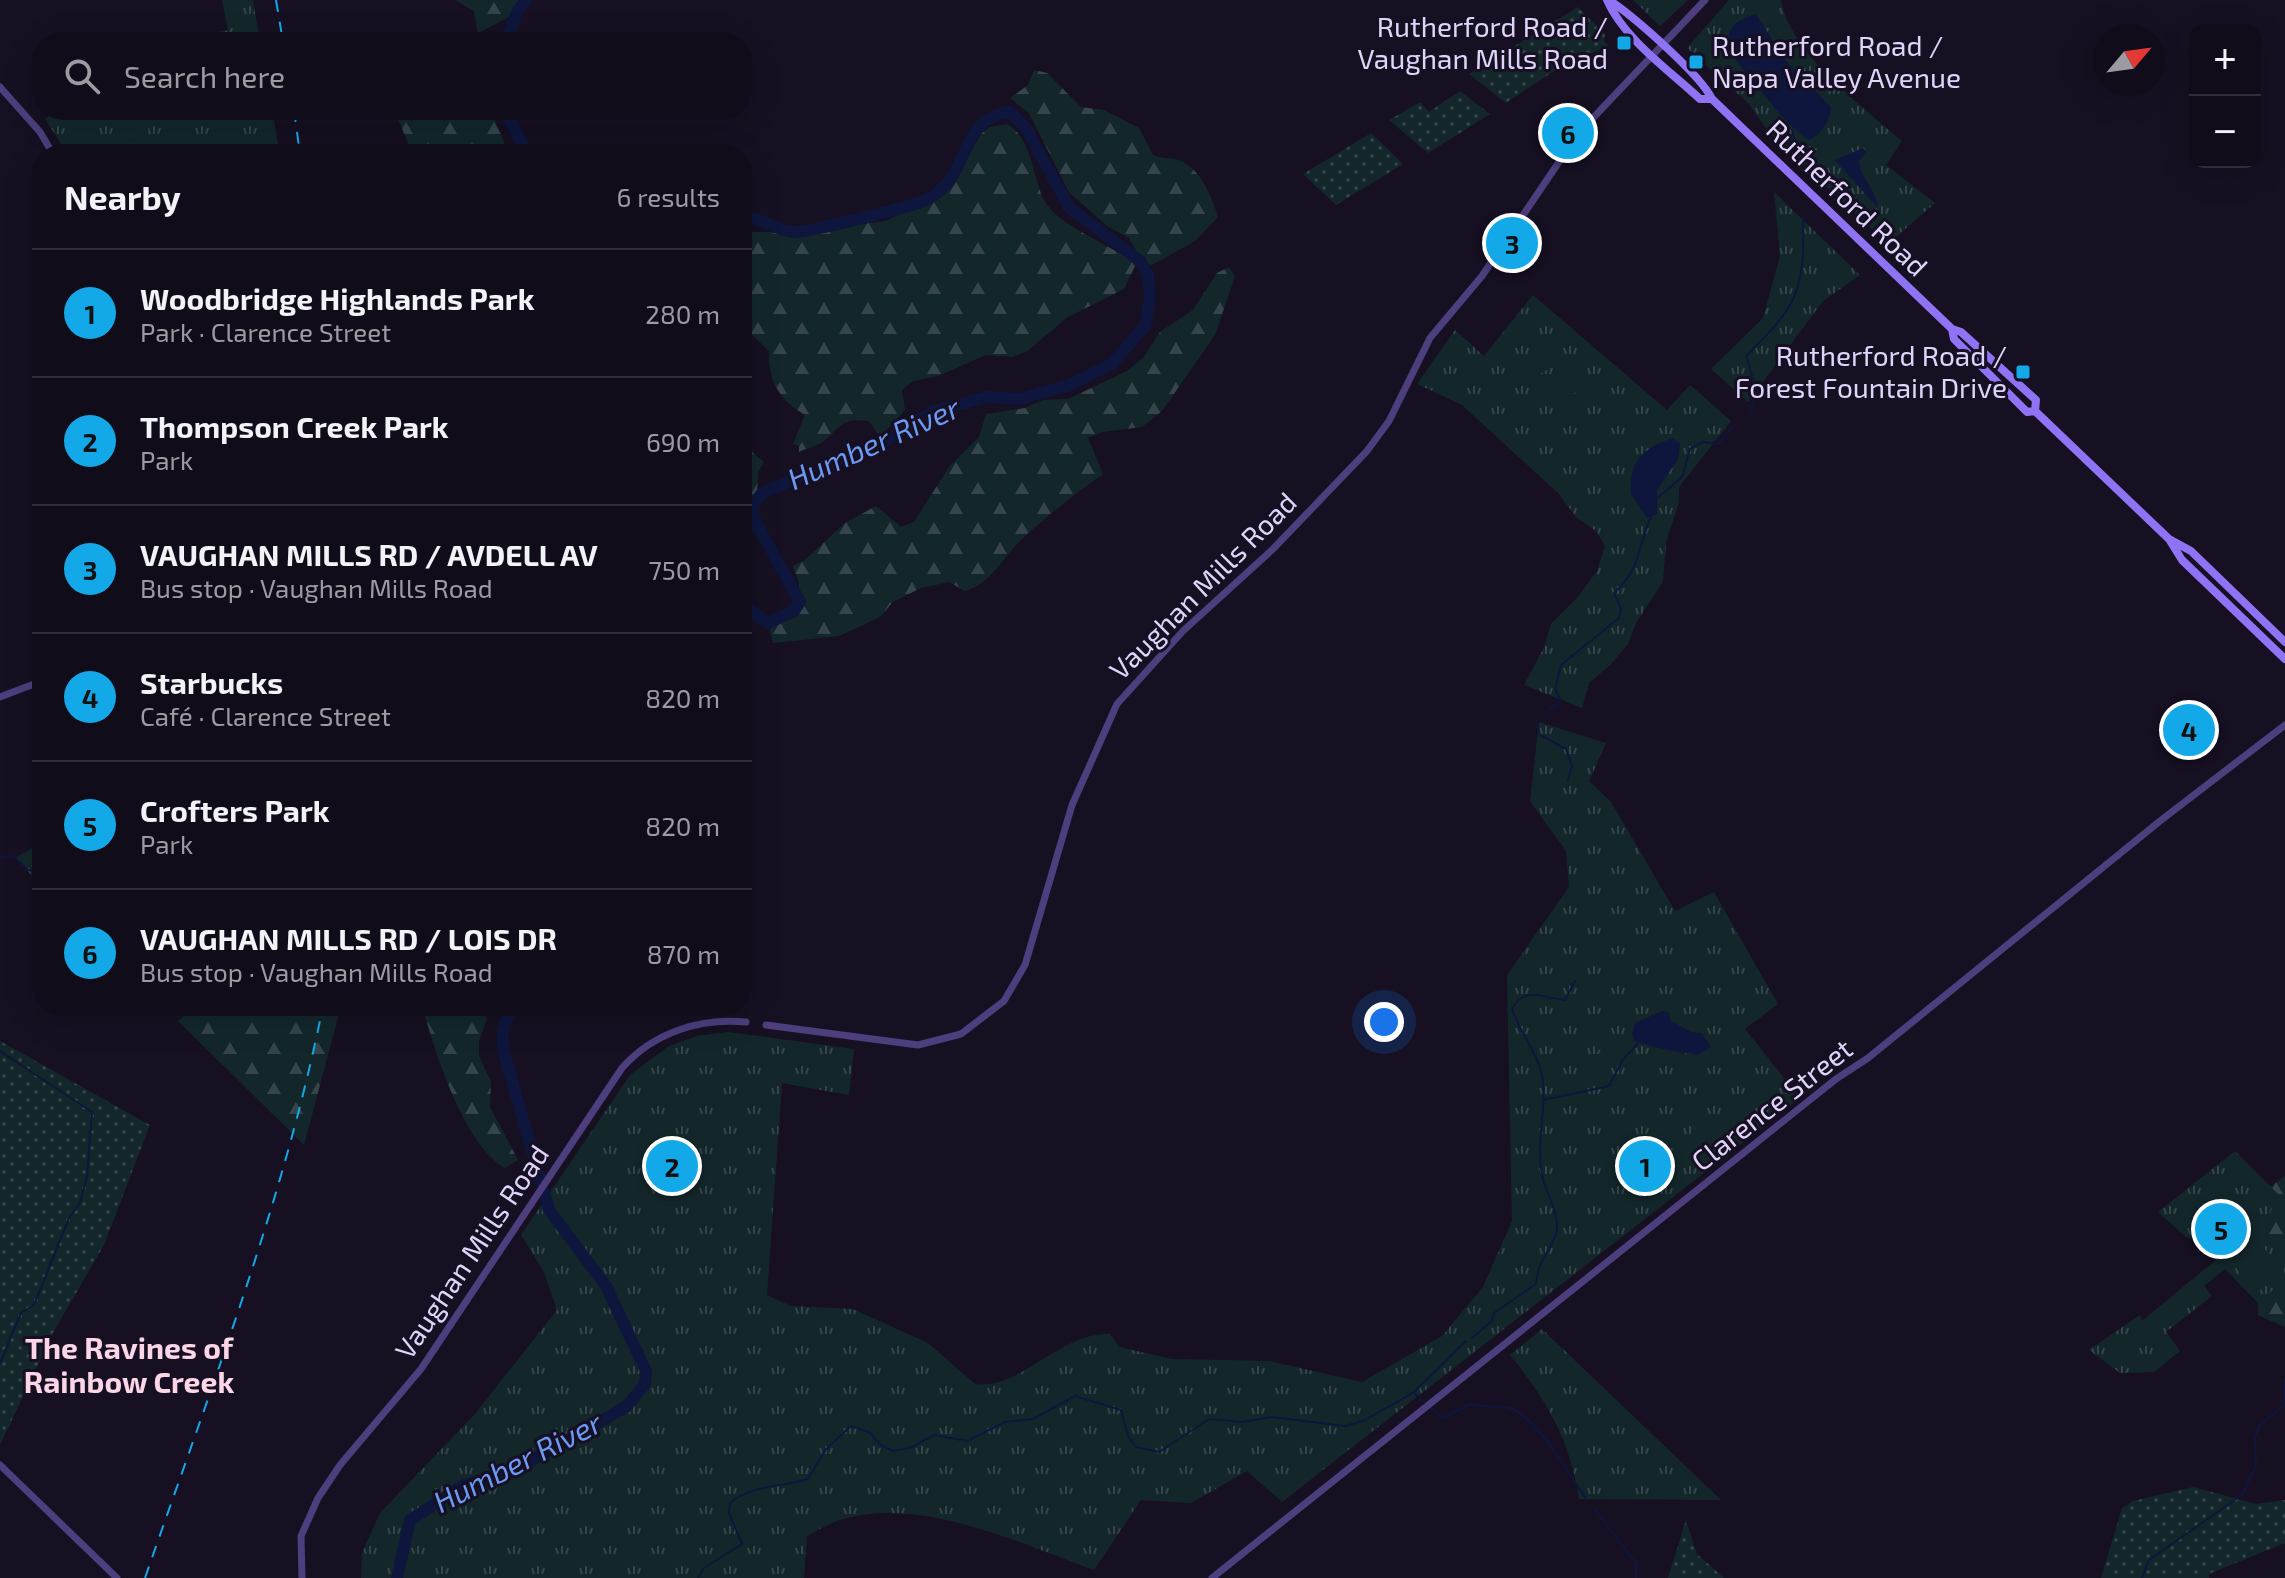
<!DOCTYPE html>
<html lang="en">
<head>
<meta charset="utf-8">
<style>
  body { margin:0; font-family:"Exo 2",sans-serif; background:#1e1a27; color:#f1f3f6 }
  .controls { position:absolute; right:24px; top:24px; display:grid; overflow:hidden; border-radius:16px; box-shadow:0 8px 32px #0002 }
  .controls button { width:72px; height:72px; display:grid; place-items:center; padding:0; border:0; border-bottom:2px solid #302c39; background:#100c1a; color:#f1f3f6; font:40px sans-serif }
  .compass { position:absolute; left:2093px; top:24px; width:72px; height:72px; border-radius:50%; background:#100c1a; box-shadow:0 8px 32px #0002; rotate:61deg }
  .you { position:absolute; left:1384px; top:1022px; width:28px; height:28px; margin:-20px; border:6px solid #fff; border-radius:50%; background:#1a73e8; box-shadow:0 0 0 12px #1a73e833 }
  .badge { display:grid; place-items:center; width:52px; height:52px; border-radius:50%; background:#13a9e8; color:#111; font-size:26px; font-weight:700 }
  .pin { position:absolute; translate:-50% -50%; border:4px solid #fff; box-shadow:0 2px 8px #0006 }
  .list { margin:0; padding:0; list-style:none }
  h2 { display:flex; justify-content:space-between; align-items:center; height:104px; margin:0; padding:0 32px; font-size:34px }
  h2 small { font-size:26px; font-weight:400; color:#9c9ba2 }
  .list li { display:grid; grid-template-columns:52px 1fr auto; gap:24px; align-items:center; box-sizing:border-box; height:128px; padding:0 32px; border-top:2px solid #302c39 }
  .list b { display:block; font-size:30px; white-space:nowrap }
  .list p { margin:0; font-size:26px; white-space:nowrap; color:#9c9ba2 }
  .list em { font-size:26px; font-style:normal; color:#9c9ba2 }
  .icon { flex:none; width:44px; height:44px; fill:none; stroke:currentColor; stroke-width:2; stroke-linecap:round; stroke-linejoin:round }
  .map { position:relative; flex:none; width:2285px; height:1578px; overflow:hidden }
  .search { position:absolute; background:#100c1a; box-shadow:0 8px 32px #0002; left:32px; top:32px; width:720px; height:88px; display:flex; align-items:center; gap:20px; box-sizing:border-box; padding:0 28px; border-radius:32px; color:#9c9ba2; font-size:30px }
  .panel { position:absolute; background:#100c1a; box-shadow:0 8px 32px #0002; left:32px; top:144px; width:720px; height:872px; border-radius:32px }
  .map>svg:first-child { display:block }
</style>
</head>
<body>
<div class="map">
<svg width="2285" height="1578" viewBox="0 0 2285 1578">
  <defs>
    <pattern id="grass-dots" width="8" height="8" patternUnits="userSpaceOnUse" patternTransform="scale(2)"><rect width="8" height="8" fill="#13272b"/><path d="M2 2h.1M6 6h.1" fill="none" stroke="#35454b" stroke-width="1.8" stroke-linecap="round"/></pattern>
    <pattern id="forest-firs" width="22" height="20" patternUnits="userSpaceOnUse" patternTransform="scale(2)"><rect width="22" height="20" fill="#13272b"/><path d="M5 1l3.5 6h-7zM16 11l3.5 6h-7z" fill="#35454b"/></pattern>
    <pattern id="park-tufts" width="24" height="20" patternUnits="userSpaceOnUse" patternTransform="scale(2)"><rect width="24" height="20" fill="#13272b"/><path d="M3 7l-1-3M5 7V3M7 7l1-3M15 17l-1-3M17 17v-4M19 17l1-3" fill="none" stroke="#35454b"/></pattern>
  </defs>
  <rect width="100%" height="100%" fill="#161022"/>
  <!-- grass -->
  <path fill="url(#grass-dots)" d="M1578,7L1605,34L1604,41L1609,46L1565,64L1506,103L1469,74Z
    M1460,91L1490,114L1428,153L1389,120L1420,102L1429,112Z
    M1371,133L1403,164L1336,205L1303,174Z
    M0,1041L150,1125L104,1245L54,1331L0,1445Z
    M2193,1487L2256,1504L2285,1500V1543L2209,1574V1578H2101L2122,1508L2133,1501Z
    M1686,1520L1697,1554L1724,1578H1668Z"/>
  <!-- forest -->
  <path fill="url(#forest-firs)" d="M455,0H522L511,16L478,33L474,11Z
    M1034,70L1047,73L1081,107L1104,110L1139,128L1153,155C1162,159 1169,157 1178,160C1200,167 1212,197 1218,217L1195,241L1152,265L1142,262L1129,238L1107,226L1069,192L1029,113L1010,98L1028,85Z
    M394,110H445L463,117L485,110L494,118L509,154H413Z
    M1007,124C1035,140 1031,183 1048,206C1063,227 1112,246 1136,264L1124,289L1068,317L1027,351L1013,357L986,355L938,376L913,381L902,390L905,410L880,437L869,421C841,418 843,425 824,441C818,446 807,448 799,452V446L793,444L805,415C779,399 768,382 769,351L742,325V232H795L886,221L947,190L982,133L990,127Z
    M1229,267L1235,276L1215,335L1162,411L1142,427L1103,432L1088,438L1103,474C1075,494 1049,514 1024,537C1004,555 991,584 965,591L949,582L921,588L893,602L880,617L839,636L773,643L767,619H789L798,611L799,583L793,566L805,560L845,523L876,506L901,527L914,522L949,467L979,437L986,414L1025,408L1043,400L1068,399L1127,371L1143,358L1160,332L1193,310L1217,273Z
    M752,452L764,462L758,473L757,495L742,502V456Z
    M196,1006H341L304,1145L178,1021Z
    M422,1006H479L487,1019L479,1041V1056L491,1082L490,1107L518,1160L505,1168C463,1144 435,1051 422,1006Z
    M2285,1176V1256L2266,1237V1222L2278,1194L2270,1187Z
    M2285,1279V1327L2258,1315V1303Z"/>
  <!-- park -->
  <path fill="url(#park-tufts)" d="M222,0H253L260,42H182L228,30Z
    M1633,0H1688L1660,26Z
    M1729,0H1781C1790,53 1863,107 1902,141L1886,165L1935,203L1888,244L1771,135L1748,103L1687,48Z
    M56,110H272L280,154H68L45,119Z
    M1774,192L1860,275L1823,301L1748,402L1711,369L1763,318L1780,256Z
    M1533,295L1667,410L1690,385L1731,421L1679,487V502L1666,542L1663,582L1636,623L1628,644L1610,665L1589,683L1582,708L1524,685L1544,647L1551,624L1577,598L1597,571L1605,546L1596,531L1577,518L1558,493L1462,405L1417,384L1455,330L1484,356Z
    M1539,722L1606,743L1589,781L1611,802L1675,911L1714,892L1778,1004L1745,1029L1800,1098L1282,1502L1247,1471L1191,1503L1141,1500L1094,1570C1019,1543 919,1495 840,1520C829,1523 817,1531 807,1536L804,1578H361L362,1553L380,1513L475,1414L557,1310L543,1270L521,1235L630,1075L669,1046L697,1036L728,1032L854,1049L849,1095L782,1083L767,1295L791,1306L853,1309L928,1343L975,1384C1020,1391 1059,1332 1110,1334L1119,1347L1172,1359L1269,1361L1362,1382L1442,1336L1483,1287L1512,1221L1507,975L1569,887L1566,851L1530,801Z
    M42,842V886L15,858Z
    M2235,1151L2278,1194L2266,1222V1236L2285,1256V1279L2258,1303L2225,1269L2204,1286L2212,1296L2166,1332L2180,1351L2154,1372L2120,1373L2089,1350L2140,1315L2142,1321L2216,1260L2195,1238H2187L2158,1212Z
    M1542,1329L1721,1500L1579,1499C1570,1440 1547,1400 1510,1355Z"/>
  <!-- pitch -->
  <path fill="#13272b" d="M129,110H137L141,116L120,129L114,119Z
    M143,120L149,130L127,142L122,132Z
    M1558,350L1563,360L1537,376L1531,366Z
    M1564,368L1570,377L1550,391L1543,381Z
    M1572,380L1579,390L1558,404L1552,394Z
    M1602,1016L1614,1044L1599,1050L1587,1022Z
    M1699,1124L1712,1137L1694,1156L1681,1144Z
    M1656,1126L1672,1145L1663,1152L1647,1133Z
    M1644,1135L1660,1155L1651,1162L1635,1142Z
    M2236,1229L2247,1241L2226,1260L2215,1249Z
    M2260,1244L2284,1269L2257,1293L2236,1268Z"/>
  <!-- water -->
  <path fill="#0e163d" d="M1756,14L1786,61L1831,107C1830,121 1822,134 1809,140C1787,125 1777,110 1760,90C1741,66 1702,29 1756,14Z
    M1863,148L1866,152L1859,161C1861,179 1876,189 1878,208L1835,160Z
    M1673,438L1680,444L1678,459L1657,490V514L1647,518L1631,494C1628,460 1645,448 1673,438Z
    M1662,1011L1668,1012L1671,1021L1692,1032L1701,1033L1711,1047C1709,1048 1700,1054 1699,1054C1693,1056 1641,1045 1635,1041L1632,1034L1635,1023Z"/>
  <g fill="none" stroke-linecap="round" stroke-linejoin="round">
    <!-- stream -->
    <path stroke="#0e163d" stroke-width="2" d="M1792,129L1798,156
      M1750,411L1757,392L1746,356C1799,304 1805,290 1803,216
      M1655,500L1682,477L1690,449L1703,442L1718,444L1734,425
      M1548,710L1561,701L1555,689L1561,665L1619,618L1621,609L1614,593C1641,569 1637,548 1651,517
      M1536,720L1540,735L1566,749L1572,766L1568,780
      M0,858L13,856L28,870L40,871
      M0,1051L92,1112L87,1176L80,1203L69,1218L34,1305L21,1313L0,1363
      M1543,1100L1609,1086L1622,1061L1638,1043
      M1472,1338L1492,1321L1494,1313L1536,1284C1537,1258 1557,1244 1557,1228C1557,1207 1546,1194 1542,1175C1536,1143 1546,1113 1543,1082C1540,1055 1520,1034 1512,1009C1526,984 1544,999 1565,1000L1575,981
      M1414,1393L1422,1401
      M1432,1409L1442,1418L1470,1404C1484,1409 1500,1404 1512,1409C1539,1420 1569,1475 1587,1500
      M1595,1510L1636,1563V1578
      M698,1578L704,1568L742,1544L729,1513L730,1503C752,1484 783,1487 808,1479L826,1449L851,1426L869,1432L881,1445L893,1451L910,1448L934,1435L967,1441L1005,1422L1033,1419L1075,1396L1121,1410L1128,1436L1136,1447L1159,1452L1209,1419L1242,1422L1272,1417L1345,1426L1363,1421L1413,1393L1466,1341
      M2142,1578L2149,1560L2242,1495L2256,1466L2255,1437L2260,1425L2285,1404V1379"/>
    <!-- river -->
    <path stroke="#0e163d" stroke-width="12" d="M506,42L517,12L526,0
      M504,110L528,154
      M742,216C759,216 776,231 794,232C809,232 911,207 926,200C974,176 955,120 1010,112L1026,128L1069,207L1140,261L1148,275L1150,297L1145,326L1112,364L1067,386L1019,399L987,397L933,411L878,445L762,493L753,505V517L800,602L794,611L768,623L742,604
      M397,1578L410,1520L464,1485L505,1475L610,1416L627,1406L645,1384L646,1371L606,1286L549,1210L504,1053C501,1034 502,1021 516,1006"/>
    <!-- tertiary -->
    <path stroke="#4d3e7d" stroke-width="7" d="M0,87L40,132L53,154
      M0,697L42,681
      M766,1025L918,1045L961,1034L1004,1001L1025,965L1072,805L1117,704L1183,631L1273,549L1367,451L1389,421L1430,338L1482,276L1563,156L1591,120L1705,0
      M0,1465L117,1578
      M302,1578L301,1536L318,1498L340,1465L421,1369L622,1068C654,1032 700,1018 746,1022
      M1212,1578L1836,1079L1868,1058L2160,821L2285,725"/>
    <!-- secondary -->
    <path stroke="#8f73f4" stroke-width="8" d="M1607,0C1624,39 1669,70 1700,99H1712
      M1609,0C1633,16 1700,74 1712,99L1952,329L1961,332L2036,400L2035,411
      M1952,329L1954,339L2027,412L2035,411L2169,539L2182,560L2285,659
      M2169,539L2191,551L2285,642"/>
    <!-- rail -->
    <path stroke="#13a9e8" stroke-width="2" stroke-dasharray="12 10" stroke-linecap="butt" d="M276,0L283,42
      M294,110L300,154
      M145,1578C210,1390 284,1201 323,1006"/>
  </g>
  <!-- markers -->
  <g fill="#13a9e8" stroke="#161022" stroke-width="3">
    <rect x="1616" y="35" width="16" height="16" rx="4"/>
    <rect x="1688" y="54" width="16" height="16" rx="4"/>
    <rect x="2015" y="364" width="16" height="16" rx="4"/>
  </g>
  <g text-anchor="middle" stroke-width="6" stroke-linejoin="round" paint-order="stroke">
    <!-- poi labels -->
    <g font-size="28" fill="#e0d4fb" stroke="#161022" text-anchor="end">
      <text x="1608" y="37">Rutherford Road /<tspan x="1608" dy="32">Vaughan Mills Road</tspan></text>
      <text x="1712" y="56" text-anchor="start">Rutherford Road /<tspan x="1712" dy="32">Napa Valley Avenue</tspan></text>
      <text x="2007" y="366">Rutherford Road /<tspan x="2007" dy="32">Forest Fountain Drive</tspan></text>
    </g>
    <!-- street labels -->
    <g font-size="28" fill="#e0d4fb" stroke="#161022">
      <text transform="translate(1847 198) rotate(44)" y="10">Rutherford Road</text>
      <text transform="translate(1203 586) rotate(-45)" y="10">Vaughan Mills Road</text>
      <text transform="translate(1772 1105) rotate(-38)" y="10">Clarence Street</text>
      <text transform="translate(472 1252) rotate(-56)" y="10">Vaughan Mills Road</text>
    </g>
    <!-- water labels -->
    <g font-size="30" font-style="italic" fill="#6b99f3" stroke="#161022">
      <text transform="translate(874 444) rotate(-24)" y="10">Humber River</text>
      <text transform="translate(518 1463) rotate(-27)" y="10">Humber River</text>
    </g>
    <!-- neighbourhood labels -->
    <g font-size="30" font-weight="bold" fill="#fcd6e6" stroke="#161022">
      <text x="129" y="1359">The Ravines of<tspan x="129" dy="34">Rainbow Creek</tspan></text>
    </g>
  </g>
</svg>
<div class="controls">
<button>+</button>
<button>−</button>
</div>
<svg class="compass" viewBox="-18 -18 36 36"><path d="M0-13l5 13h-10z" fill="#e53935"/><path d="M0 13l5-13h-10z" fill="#9c9ba2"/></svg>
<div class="you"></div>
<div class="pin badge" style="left:1645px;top:1166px">1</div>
<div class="pin badge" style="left:672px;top:1166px">2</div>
<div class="pin badge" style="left:1512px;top:243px">3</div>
<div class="pin badge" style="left:2189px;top:730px">4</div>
<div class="pin badge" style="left:2221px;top:1229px">5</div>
<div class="pin badge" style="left:1568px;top:133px">6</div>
<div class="search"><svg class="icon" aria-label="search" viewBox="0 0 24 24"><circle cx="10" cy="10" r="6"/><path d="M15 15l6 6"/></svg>Search here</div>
<section class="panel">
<h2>Nearby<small>6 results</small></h2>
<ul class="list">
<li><span class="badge">1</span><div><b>Woodbridge Highlands Park</b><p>Park · Clarence Street</p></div><em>280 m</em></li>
<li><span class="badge">2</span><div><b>Thompson Creek Park</b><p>Park</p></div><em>690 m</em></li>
<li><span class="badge">3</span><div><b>VAUGHAN MILLS RD / AVDELL AV</b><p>Bus stop · Vaughan Mills Road</p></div><em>750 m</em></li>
<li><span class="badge">4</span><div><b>Starbucks</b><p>Café · Clarence Street</p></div><em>820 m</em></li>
<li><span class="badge">5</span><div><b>Crofters Park</b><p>Park</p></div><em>820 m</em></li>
<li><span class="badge">6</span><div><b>VAUGHAN MILLS RD / LOIS DR</b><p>Bus stop · Vaughan Mills Road</p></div><em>870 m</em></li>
</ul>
</section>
</div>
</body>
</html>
